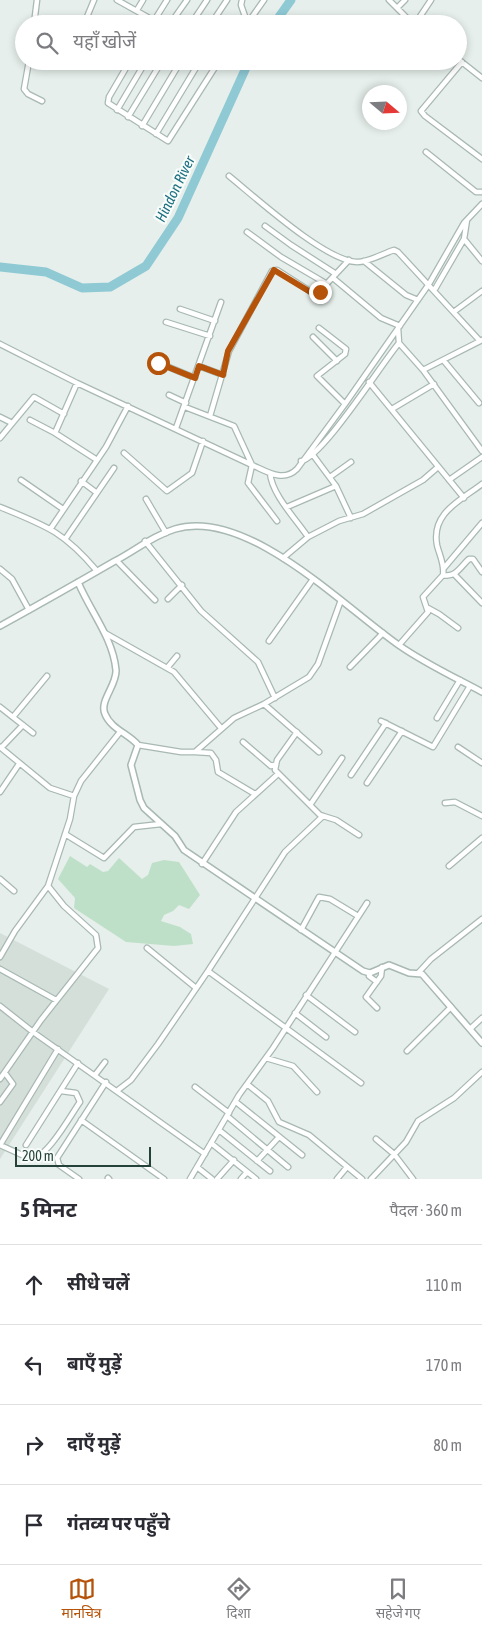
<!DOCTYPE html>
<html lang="hi">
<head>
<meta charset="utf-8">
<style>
  body { margin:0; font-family:"Asap Condensed","Noto Sans Devanagari",sans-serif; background:#f7f7f7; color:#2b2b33 }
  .compass { position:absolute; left:362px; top:85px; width:45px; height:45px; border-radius:50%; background:#fff; box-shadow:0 2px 8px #0003; rotate:109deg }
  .scale { position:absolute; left:15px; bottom:12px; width:136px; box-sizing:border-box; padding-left:5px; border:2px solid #24423a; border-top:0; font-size:14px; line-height:18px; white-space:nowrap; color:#24423a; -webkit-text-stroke:4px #f7fbf9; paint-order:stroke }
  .stop { position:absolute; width:15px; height:15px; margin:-11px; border:4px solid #b45309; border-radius:50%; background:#fff }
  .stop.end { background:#b45309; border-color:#fff; box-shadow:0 1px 5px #0008 }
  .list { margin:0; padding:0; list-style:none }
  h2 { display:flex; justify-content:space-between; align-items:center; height:65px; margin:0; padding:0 20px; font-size:21px }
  h2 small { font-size:16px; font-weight:400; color:#7c7c81 }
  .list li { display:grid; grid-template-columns:32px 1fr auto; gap:15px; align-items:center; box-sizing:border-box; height:80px; padding:0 20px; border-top:1px solid #e1e1e2 }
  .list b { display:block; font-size:19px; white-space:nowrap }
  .list em { font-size:16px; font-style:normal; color:#7c7c81 }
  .icon { flex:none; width:28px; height:28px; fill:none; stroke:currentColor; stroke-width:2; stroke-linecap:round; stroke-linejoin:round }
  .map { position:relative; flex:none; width:482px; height:1179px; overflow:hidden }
  .search { position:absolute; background:#fff; box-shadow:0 2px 8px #0003; left:15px; right:15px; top:15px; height:55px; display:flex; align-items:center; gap:12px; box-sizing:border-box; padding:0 18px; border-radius:28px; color:#7c7c81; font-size:19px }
  .sheet { height:385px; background:#fff }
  nav { display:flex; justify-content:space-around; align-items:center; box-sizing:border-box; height:70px; border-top:1px solid #e1e1e2; background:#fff; font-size:14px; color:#7c7c81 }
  nav a { display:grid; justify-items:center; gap:2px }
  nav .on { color:#b45309 }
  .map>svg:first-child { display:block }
</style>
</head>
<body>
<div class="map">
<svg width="482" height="1179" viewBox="0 0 482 1179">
  <rect width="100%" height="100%" fill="#e6efeb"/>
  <!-- built -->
  <path fill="#d4dfda" d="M0,933L109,989L0,1159Z"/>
  <!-- green -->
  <path fill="#bfe0c8" d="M70,856L87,867L90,864L103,872L108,871L119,858L142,879L148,875L152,863L164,860L179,862L200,895L189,909L179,905L173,911L164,915L161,921L180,927L191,934L193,944L174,946L126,942L74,908L75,898L58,879Z"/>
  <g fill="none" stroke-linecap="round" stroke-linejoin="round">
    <!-- river -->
    <path stroke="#8ec9d4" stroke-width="9" d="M274,24L291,0
      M0,267L46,272L82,288L110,287L146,266L178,218L249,61"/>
    <defs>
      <path id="minor" d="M117,0L160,24
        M242,0L241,5L247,22
        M389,0L413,24
        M397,8L405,0
        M137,10L143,0
        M34,24L37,0
        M84,24L94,0
        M152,24L167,0
        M170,24L187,0
        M191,24L207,0
        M211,24L227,0
        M247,24L264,0
        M415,24L431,0
        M458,59L482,78
        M29,61L24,89L28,94L42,101
        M130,61L109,97L108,103L168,141L219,61
        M462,62L421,111L425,116L482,159
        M117,110L146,61
        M128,117L162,61
        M142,126L181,61
        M156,134L200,61
        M426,152L476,192H482
        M229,176C255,197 325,261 357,262C369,262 382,254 394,250L398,252L480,341
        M265,226L291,245L336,274
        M247,232L281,257L327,284
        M464,239L482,261
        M364,261L406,295L418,300
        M333,278L381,318L400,326
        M435,289L464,239L467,220
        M180,309L215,321
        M455,311L482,291
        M166,322L210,336
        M319,328L346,349L345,354L317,376L345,404
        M313,337L337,361
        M399,343L423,370L482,451
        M0,344L77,383L252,465C266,471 283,483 297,469L345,404L429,284L464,223L482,204
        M444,361L479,403
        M159,363L195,378
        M199,366L223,375
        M423,370L482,340
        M369,382L464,498
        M169,395L186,403
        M185,407L234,426L252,465L248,483L277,521
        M392,409L434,384
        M210,416L229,351L272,271L277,270L316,295L349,260
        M0,417L12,423
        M30,420L55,433L97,460
        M176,428L221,302
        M55,433L77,383
        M0,438L34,397L64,414
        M124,453L167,491L192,473L203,441
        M313,455L336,486L351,518
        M301,461C322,458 382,363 399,343L398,328
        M270,473C272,495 296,519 308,537
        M330,477L351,462
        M21,480L63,509
        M449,480L482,457
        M81,481L97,493
        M146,499L166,533
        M0,507C47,526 64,532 97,571
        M287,507L336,486
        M51,528L106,447L128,406
        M66,538L114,468
        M145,541L201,611L258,662L275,698
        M283,558L308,537L339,521L363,514L423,480L438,467
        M117,561L155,600
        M444,568L482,523
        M0,569L12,579L29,610
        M454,574L482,603
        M443,575C456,578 461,566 469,559H473L482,572
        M168,599L182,585
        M428,608L439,614L458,628
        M105,633L174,672L221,728
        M269,641L313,579
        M399,645L428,612L423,597L443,575C445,565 439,554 437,545C431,513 460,501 482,484
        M350,667L383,633
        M167,668L177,656
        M264,704L319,752
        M0,707L33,733
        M13,717L47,676
        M437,718L460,680
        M381,721L433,747L470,686
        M297,732L277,760L275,770L320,815L336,820L359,835
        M243,742L271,766L274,765
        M138,745L181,752H195L234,718L264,704L309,677L318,664L341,600
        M0,747L50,788L74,796
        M458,747L482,763
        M1,748L23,725
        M195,752L211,753L216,760L218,772L255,794
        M351,775L386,723
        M367,783L402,731
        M0,792L19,764
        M445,803L455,802L482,816
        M310,805L342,758
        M65,834L104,858L134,827L161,824
        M202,864L236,812L278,774
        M449,866L482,838
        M0,879L14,891
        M301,930L319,897L330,899L358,916
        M147,948L196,988
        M0,957L15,931L48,886L70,819L74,796L81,781L120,732
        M0,969L56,1000
        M208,971L361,1083
        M419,972L431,959L482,919
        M370,973L369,976L377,982
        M306,995L355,1032
        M0,1006L33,1032L205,1154
        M377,1008L366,997L381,976L382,967
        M295,1013L326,1037
        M470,1029L482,1018
        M407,1051L451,1007
        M266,1058L293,1066L317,1092
        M95,1075L105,1062
        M0,1079L41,1020L98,948L96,935L64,906L48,886
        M247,1084L268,1101L279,1122L309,1135L362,1179
        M195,1087L229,1113
        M118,1090L131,1080L158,1044L208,971L285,852L323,816
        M0,1102L13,1084L5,1073
        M236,1102L302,1155
        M227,1116L288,1167
        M81,1120L164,1179
        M219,1130L270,1171
        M376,1139L394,1154L413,1179
        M211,1143L256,1179
        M0,1145L31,1159C48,1157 70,1116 80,1102L76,1093L61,1091
        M0,1145L58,1049
        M26,1145L78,1063
        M257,1161L279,1137
        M197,1167L212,1179
        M108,1178L109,1179
        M79,1179L59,1165L57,1158L106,1082
        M190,1179L239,1095L273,1048L367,903
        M217,1179L234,1160
        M241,1179L247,1172
        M337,1179L347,1167
        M371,1179L406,1142L418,1121L454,1098L482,1072"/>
      <path id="tertiary" d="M78,582C90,611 113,638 116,670C117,685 99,701 105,714C111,729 129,734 138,745L131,765L140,800L144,808L175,836L184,850L363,971L370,973L389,965L409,973L422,974L482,1043
        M0,626C38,605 77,583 115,561C136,550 152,536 175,529C247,507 345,608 400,646C426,664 454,677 482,692"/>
    </defs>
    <!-- minor casing -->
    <use href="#minor" stroke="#a8b8b2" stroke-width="7"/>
    <!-- tertiary casing -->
    <use href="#tertiary" stroke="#a8b8b2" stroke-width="8"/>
    <!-- minor -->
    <use href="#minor" stroke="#fff" stroke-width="4.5"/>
    <!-- tertiary -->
    <use href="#tertiary" stroke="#fff" stroke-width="5"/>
  </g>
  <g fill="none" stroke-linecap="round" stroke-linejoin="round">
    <!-- route -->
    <path stroke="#b45309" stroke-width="6" d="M158,363L195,378L199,366L223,375L228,351L274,270L312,293L316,295L320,292"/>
  </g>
  <g text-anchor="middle" stroke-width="4.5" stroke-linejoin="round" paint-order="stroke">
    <!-- water labels -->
    <g font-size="15" font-style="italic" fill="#1c6f80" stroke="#f7fbf9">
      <text transform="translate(175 189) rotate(-64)" y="5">Hindon River</text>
    </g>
  </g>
</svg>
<svg class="compass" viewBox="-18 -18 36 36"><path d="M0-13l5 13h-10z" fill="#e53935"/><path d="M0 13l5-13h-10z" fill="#7c7c81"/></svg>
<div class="scale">200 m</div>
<div class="stop" style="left:158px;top:363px"></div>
<div class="stop end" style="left:320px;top:292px"></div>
<div class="search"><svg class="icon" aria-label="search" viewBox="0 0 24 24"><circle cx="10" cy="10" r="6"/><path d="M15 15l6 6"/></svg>यहाँ खोजें</div>
</div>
<section class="sheet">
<h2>5 मिनट<small>पैदल · 360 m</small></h2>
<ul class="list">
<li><svg class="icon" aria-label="ahead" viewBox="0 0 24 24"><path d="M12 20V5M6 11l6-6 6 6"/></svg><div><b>सीधे चलें</b></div><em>110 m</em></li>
<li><svg class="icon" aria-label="left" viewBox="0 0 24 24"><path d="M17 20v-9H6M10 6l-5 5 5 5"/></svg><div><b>बाएँ मुड़ें</b></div><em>170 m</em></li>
<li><svg class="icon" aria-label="right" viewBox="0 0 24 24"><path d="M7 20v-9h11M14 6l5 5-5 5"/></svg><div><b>दाएँ मुड़ें</b></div><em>80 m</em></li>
<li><svg class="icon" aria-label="arrive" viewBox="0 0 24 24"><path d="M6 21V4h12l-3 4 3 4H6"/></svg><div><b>गंतव्य पर पहुँचे</b></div></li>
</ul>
</section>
<nav>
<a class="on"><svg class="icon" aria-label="map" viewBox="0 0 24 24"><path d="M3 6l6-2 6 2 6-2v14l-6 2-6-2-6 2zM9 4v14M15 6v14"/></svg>मानचित्र</a>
<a><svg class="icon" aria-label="directions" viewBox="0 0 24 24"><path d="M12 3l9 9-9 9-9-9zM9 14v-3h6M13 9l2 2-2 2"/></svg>दिशा</a>
<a><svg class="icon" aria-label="saved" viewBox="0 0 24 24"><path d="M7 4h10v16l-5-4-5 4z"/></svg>सहेजे गए</a>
</nav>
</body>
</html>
